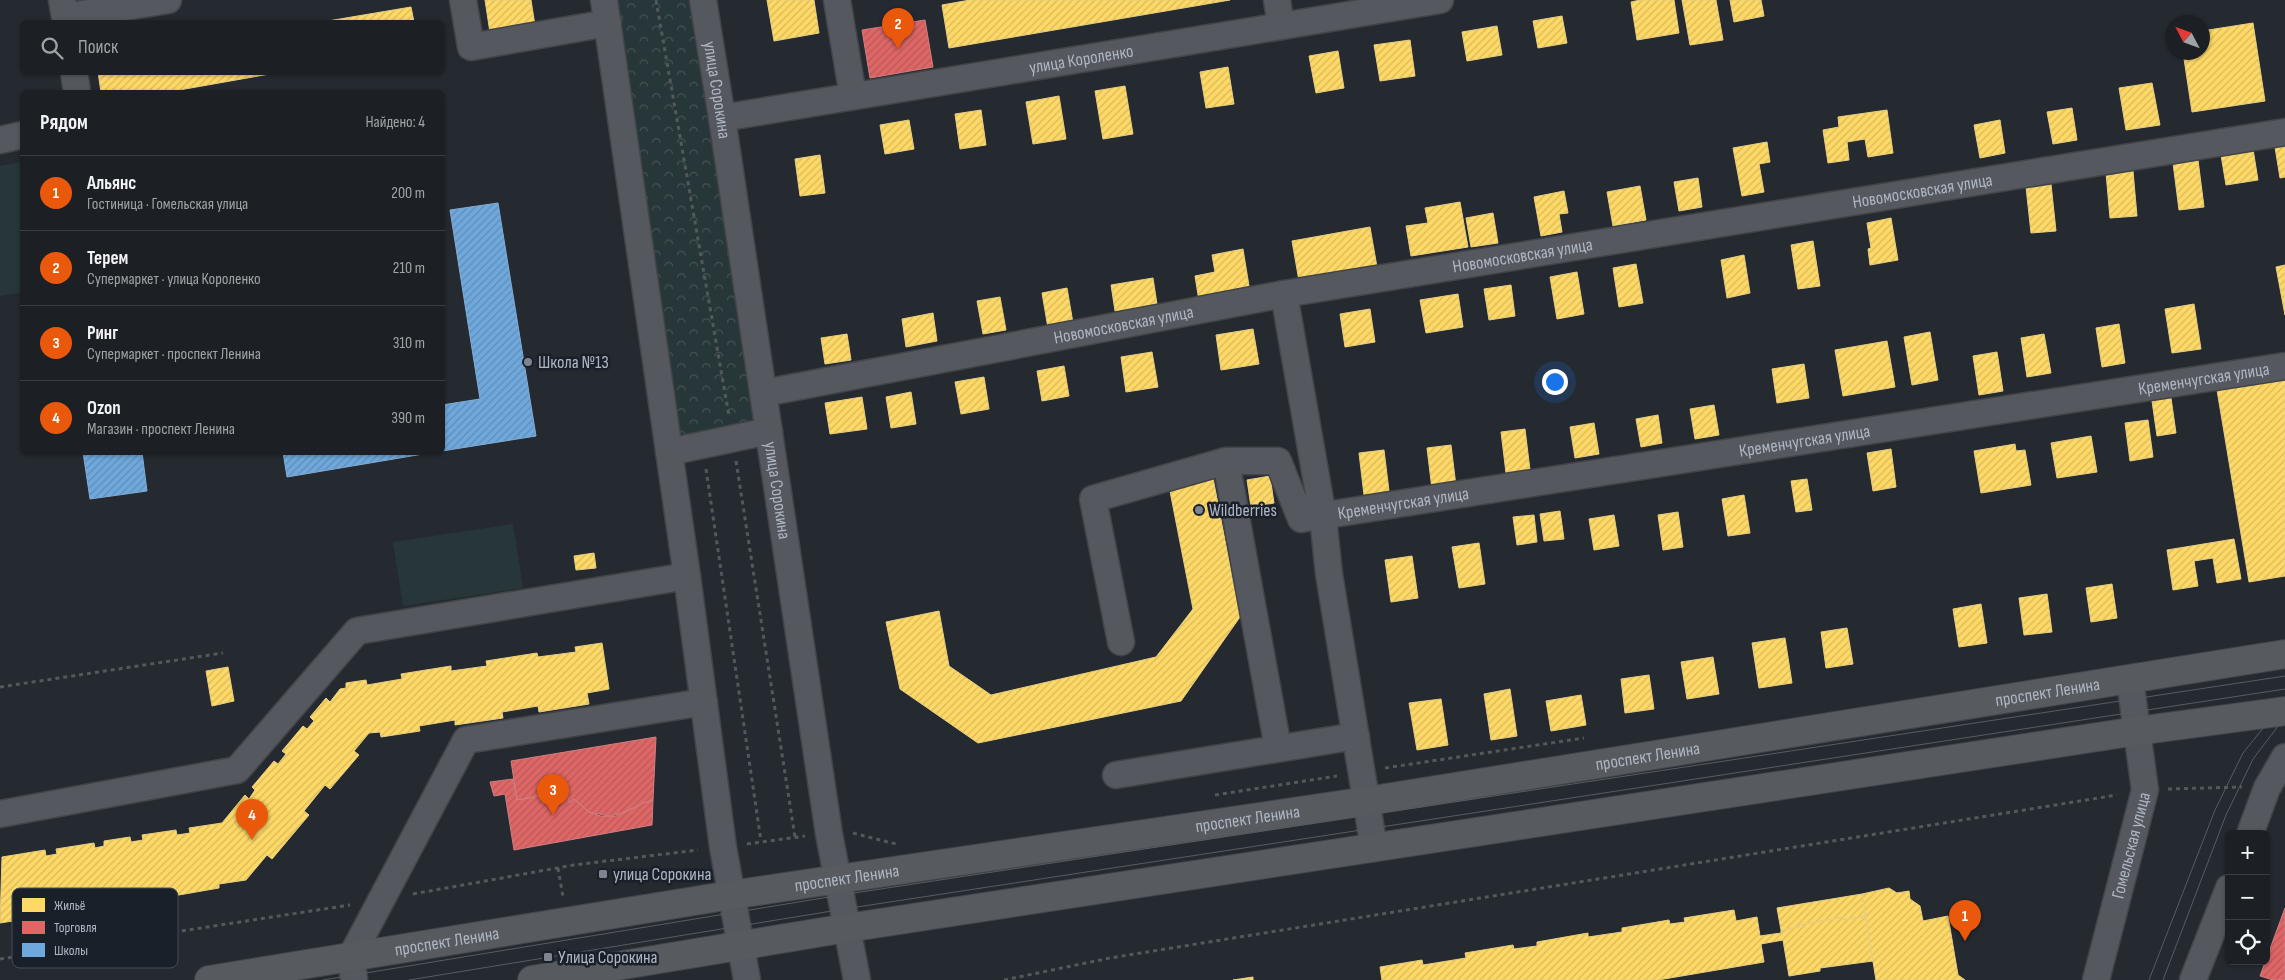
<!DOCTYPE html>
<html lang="ru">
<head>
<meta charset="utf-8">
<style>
  body { margin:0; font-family:"Sofia Sans Condensed",sans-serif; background:#25282c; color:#f1f3f6 }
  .controls { position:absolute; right:15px; bottom:15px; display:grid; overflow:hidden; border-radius:8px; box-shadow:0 1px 4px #0004 }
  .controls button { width:45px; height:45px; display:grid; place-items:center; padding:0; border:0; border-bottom:1px solid #3a3e41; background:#1c2024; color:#f1f3f6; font:25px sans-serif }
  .compass { position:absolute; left:2165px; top:15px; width:45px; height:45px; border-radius:50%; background:#1c2024; box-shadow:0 1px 4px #0004; rotate:311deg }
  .you { position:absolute; left:1554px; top:381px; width:18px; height:18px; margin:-12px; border:4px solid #fff; border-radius:50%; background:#1a73e8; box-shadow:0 0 0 8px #1a73e833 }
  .badge { display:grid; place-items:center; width:32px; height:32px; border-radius:50%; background:#ea580c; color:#fff; font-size:16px; font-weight:700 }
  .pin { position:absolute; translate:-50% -41px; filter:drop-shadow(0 1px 2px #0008) }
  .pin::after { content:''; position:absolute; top:26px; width:18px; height:15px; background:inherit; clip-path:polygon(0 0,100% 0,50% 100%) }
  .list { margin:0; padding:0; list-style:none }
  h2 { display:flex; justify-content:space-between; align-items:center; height:65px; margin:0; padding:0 20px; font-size:21px }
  h2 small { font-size:16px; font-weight:400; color:#a0a3a6 }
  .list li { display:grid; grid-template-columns:32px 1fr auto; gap:15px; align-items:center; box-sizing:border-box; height:75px; padding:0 20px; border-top:1px solid #3a3e41 }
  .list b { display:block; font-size:19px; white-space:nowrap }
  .list p { margin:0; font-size:16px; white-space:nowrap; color:#a0a3a6 }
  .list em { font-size:16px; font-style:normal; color:#a0a3a6 }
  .icon { flex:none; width:28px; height:28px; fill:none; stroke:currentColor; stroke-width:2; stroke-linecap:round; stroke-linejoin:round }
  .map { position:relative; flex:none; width:2285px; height:980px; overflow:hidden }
  .search { position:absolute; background:#1c2024; box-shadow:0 1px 4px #0004; left:20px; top:20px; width:425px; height:55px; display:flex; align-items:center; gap:12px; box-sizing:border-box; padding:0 18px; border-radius:8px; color:#a0a3a6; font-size:19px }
  .panel { position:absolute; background:#1c2024; box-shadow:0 1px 4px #0004; left:20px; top:90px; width:425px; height:365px; border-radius:8px }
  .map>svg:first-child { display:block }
</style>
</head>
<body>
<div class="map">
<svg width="2285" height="980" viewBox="0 0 2285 980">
  <defs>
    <pattern id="forest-crowns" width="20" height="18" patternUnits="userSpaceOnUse" patternTransform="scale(1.25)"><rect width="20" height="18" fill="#273739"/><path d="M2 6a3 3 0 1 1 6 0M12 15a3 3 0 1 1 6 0" fill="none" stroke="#445254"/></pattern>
    <pattern id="homes-hatch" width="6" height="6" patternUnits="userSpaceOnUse" patternTransform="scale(1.25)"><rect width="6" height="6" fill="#ffd966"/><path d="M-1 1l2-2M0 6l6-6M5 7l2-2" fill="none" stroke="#d6b95d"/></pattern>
    <pattern id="shops-hatch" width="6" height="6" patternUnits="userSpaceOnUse" patternTransform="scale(1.25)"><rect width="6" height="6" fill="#e06666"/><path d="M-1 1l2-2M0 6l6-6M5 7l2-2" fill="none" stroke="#b55a5b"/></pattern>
    <pattern id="schools-hatch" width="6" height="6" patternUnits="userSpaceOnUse" patternTransform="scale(1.25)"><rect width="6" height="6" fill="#6fa8dc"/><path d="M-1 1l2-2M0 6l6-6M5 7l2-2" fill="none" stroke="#608cb4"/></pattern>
  </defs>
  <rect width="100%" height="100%" fill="#252a30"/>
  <!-- forest -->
  <path fill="url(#forest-crowns)" d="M604,0H703L769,431L669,452Z"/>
  <!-- green -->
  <path fill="#273739" d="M22,162V292L0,296V166Z
    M513,524L523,588L403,606L393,542Z"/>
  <!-- homes -->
  <path fill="url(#homes-hatch)" stroke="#e7ce82" d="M485,0H531L536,32L491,39Z
    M767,0H814L819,33L774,41Z
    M970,0H1230L949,48L942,5Z
    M1640,0H1674L1679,33L1637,40L1631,2Z
    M1682,0H1716L1723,40L1690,45Z
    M1730,0H1761L1764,16L1734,22Z
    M411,7L414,22H322Z
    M1562,16L1567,43L1538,48L1533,21Z
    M2253,23L2265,101L2192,112L2183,52H2202V31Z
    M1497,26L1502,55L1467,61L1462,32Z
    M1410,40L1415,76L1380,81L1374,45Z
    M1338,51L1344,88L1316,93L1309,56Z
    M1228,67L1234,104L1206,108L1200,72Z
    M98,72H281L168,92H101Z
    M2152,83L2160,125L2126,130L2119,88Z
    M1125,86L1133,134L1103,139L1095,91Z
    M1059,96L1066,139L1033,144L1026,102Z
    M2072,108L2077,140L2053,144L2047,112Z
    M981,110L986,145L960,149L955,114Z
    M1887,110L1893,153L1868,157L1865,139L1847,142L1849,160L1828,163L1823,130L1839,127L1838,117Z
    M909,120L914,149L885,154L880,125Z
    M2000,120L2005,153L1980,158L1974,125Z
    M2285,139V177L2280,178L2274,141Z
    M1767,142L1770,162L1759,164L1764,192L1742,196L1733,148Z
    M2253,149L2258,180L2226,185L2221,155Z
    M820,155L825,193L800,196L795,159Z
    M2198,160L2204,207L2179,210L2173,163Z
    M2133,171L2137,216L2110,218L2106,173Z
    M1698,178L1702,207L1679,211L1674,182Z
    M2051,184L2056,231L2031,233L2026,187Z
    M1640,186L1646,220L1613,226L1607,192Z
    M1564,191L1568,213L1559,214L1562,232L1541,236L1534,197Z
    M1460,202L1468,247L1411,256L1406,226L1428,223L1425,208Z
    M1493,213L1498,243L1471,247L1466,218Z
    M1891,218L1898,260L1870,265L1868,249L1871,248L1867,223Z
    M1370,227L1377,267L1299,281L1292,241Z
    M1813,241L1820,286L1798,289L1791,245Z
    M1243,249L1250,292L1199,301L1195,276L1215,272L1212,255Z
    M1744,255L1750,293L1727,298L1721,260Z
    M1636,264L1643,303L1619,307L1613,268Z
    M2285,265V315L2276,267Z
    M1577,272L1584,314L1557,319L1550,277Z
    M1153,278L1157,304L1115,311L1111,285Z
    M1511,285L1515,316L1489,320L1484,289Z
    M1067,288L1073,323L1048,328L1042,293Z
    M1458,294L1463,327L1426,333L1420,300Z
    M1000,297L1006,330L983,334L977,301Z
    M2194,304L2201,349L2172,353L2165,309Z
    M1370,309L1375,342L1345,347L1340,314Z
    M933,313L937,341L906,347L902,319Z
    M2119,324L2125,363L2102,367L2096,328Z
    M1253,329L1259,364L1221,370L1216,335Z
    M1930,332L1938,380L1912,385L1904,337Z
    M847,334L851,360L825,364L821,338Z
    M2044,334L2051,373L2027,377L2021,338Z
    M1887,341L1895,387L1843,396L1835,350Z
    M1152,352L1158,387L1126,392L1121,357Z
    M1997,352L2003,391L1979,395L1973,356Z
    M1804,364L1809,398L1777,403L1772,369Z
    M1064,366L1069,396L1042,401L1037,371Z
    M984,377L989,409L961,414L955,382Z
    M2285,378V576L2249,582L2217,390Z
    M911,392L916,424L891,428L886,397Z
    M862,397L867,429L830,434L825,403Z
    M2171,398L2176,433L2157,436L2152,401Z
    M1714,405L1719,435L1695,439L1690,409Z
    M1658,415L1662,443L1641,447L1636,419Z
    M2148,420L2153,457L2130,461L2125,423Z
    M1594,423L1599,454L1575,458L1570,427Z
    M1525,429L1530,470L1506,473L1501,432Z
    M2091,436L2097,472L2057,478L2051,443Z
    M2015,444L2016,451L2025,450L2031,485L1981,493L1974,451Z
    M1451,445L1456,486L1432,489L1427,448Z
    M1891,449L1896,487L1873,491L1867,453Z
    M1384,450L1389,491L1364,495L1359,453Z
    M1212,473L1240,617L1181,701L978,743L900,689L886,622L939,611L949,666L991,695L1156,657L1193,609L1168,481Z
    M1270,476L1274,503L1251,507L1247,480Z
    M1807,479L1812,510L1796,512L1791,481Z
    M1744,495L1750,533L1728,536L1722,499Z
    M1560,511L1564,539L1544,541L1540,514Z
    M1678,512L1683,547L1663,550L1658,515Z
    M1534,515L1537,542L1517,545L1513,517Z
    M1614,515L1619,546L1594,550L1589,519Z
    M2234,539L2241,579L2217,583L2213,558L2194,561L2198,586L2173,590L2167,550Z
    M1479,543L1485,584L1459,588L1452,547Z
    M594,553L596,568L576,570L574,556Z
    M1412,556L1418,598L1391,602L1385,560Z
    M2112,584L2117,618L2091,622L2086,588Z
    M2047,594L2052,632L2024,635L2019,598Z
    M1981,604L1987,643L1959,647L1953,609Z
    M1847,628L1853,664L1826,668L1821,632Z
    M1785,638L1792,683L1759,688L1752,643Z
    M602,643L609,689L587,693L589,704L539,712L538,706L502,712L503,718L455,725V720L419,726L420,731L381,737L380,732L369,733L354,751L359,755L330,789L325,785L304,811L309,815L272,859L267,855L246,880L219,884V888L173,896V892L163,893L164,897L117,905L116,900L100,903L101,907L48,915V911L37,913L38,917L0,923L2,857L45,850L46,856L57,854L56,849L94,843L95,848L104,846V841L130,837L131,842L143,840L142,835L176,830L177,835L190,833L189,828L222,823L245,795L249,799L255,790L252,787L274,761L278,764L286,754L282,751L303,726L307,729L314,721L310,717L326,698L330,702L340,689L346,688V683L366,680L367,685L402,679L401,674L451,666V671L487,666L486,661L537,653L538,657L576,652L575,647Z
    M1713,657L1719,694L1687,699L1681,662Z
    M228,667L234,701L212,706L206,671Z
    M1649,675L1654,709L1625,713L1621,679Z
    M1510,689L1517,736L1491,740L1484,694Z
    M1581,695L1586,725L1551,731L1546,701Z
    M1441,699L1448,745L1417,750L1409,703Z
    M1889,888L1897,893L1909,891L1910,899L1920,906L1923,921L1948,916L1958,975L1965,980H1876L1862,894Z
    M1862,894L1866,916L1844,920V917L1799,925V927L1781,930L1777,908Z
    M1734,910L1736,921L1757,917L1760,936L1781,933V930L1799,927V925L1844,917V920L1866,916L1873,961L1820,968V971L1789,976L1783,940L1761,944L1764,962L1658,980H1382L1380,967L1422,960L1423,965L1466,958L1465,953L1513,945L1514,949L1537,946V942L1588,933V937L1622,932V928L1669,920L1670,924L1685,922L1684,918Z
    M1253,977V980H1233Z"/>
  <!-- shops -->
  <path fill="url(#shops-hatch)" stroke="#d17e82" d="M925,20L933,67L870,78L862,30Z
    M656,737L653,800L643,803L624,813L609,816L589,812L574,799L569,803L567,791L517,800L511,761Z
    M513,779L517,800L567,791L569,803L574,799L589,812L601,816H616L643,803L653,800L652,825L514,850L505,794L494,796L490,782Z
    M2285,908V980H2273L2260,976Z"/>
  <!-- schools -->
  <path fill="url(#schools-hatch)" stroke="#82acd4" d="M498,203L536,436L442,451V405L480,399L450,210Z
    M83,452H142L147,491L90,499Z
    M283,452H435L287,477Z"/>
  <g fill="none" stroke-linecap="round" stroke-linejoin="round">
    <defs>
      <g id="minor">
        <path d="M62,0L65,17L168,0"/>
        <path d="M463,0L471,47L608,23"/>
        <path d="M604,0L687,576L723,847L747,980"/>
        <path id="s1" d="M703,0L722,118L829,834L857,980"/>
        <path d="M837,0L853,96"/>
        <path d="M1277,0L1281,26"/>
        <path d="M74,72L77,92"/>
        <path id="s2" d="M722,118L1440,0"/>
        <path d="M0,140L22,135"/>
        <path d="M1284,294L1323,517L1329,574L1374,848"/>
        <path id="s3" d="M764,393L1284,294L2285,132"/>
        <path d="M669,452L769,431"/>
        <path d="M1226,461L1278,748"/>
        <path id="s4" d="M1121,642L1093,499L1226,461H1278L1301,519L2285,366"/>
        <path d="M1116,775L1356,736"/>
        <path d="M0,814L237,770L357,631L687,576"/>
        <path d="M2250,834L2267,788L2285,757"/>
        <path d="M354,980L351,957L466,740L704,702"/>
        <path id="s5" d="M2096,980L2145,790L2130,680"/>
        <path d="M2193,980L2229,888"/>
      </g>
      <g id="major">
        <path id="s6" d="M209,980L731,895L1367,801L2285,654"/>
        <path d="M532,980L847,928L2137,731L2285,711"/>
      </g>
    </defs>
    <!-- minor casing -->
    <use href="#minor" stroke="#414449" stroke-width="29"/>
    <!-- major casing -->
    <use href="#major" stroke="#42464d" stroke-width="30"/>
    <!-- path -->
    <path stroke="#53585c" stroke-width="3" stroke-dasharray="4 4" stroke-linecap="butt" d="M656,0L729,416
      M736,461L795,837
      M706,469L761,841
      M0,687L223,653
      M1385,768L1584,738
      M2168,789L2242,787
      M1215,795L1337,776
      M853,833L896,844
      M747,844L805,836
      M558,868L563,897
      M413,894L574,865L698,850
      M0,959L350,905
      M1004,980L1110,958L2117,795"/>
    <!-- minor -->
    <use href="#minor" stroke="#55585e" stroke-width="26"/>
    <!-- major -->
    <use href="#major" stroke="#575b60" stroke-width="28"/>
    <!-- tram -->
    <path stroke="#585c62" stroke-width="1" d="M323,980L841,895L2285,676
      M409,980L844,909L2285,689
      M2149,980L2215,810L2243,753L2285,701
      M2163,980L2226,815L2253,759L2285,717"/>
  </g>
  <!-- markers -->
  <g fill="#7e858f" stroke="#1a202a" stroke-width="2">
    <circle cx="528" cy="362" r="5"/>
    <circle cx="1199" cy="510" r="5"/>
    <rect x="598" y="869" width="10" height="10" rx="2.5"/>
    <rect x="543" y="952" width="10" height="10" rx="2.5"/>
  </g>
  <g text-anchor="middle" stroke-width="5" stroke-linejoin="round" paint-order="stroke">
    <!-- street labels -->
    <g font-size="18" fill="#aeb6c2" stroke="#1a202a">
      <text dy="6" stroke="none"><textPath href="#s2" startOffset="364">улица Короленко</textPath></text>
      <text dy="6" stroke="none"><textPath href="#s1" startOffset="91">улица Сорокина</textPath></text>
      <text dy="6" stroke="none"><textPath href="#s3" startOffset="1176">Новомосковская улица</textPath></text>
      <text dy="6" stroke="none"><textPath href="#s3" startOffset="771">Новомосковская улица</textPath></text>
      <text dy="6" stroke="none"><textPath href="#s3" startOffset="366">Новомосковская улица</textPath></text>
      <text dy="6" stroke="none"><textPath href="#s4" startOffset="1312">Кременчугская улица</textPath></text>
      <text dy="6" stroke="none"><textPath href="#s4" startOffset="908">Кременчугская улица</textPath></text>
      <text dy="6" stroke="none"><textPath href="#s1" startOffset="496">улица Сорокина</textPath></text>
      <text dy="6" stroke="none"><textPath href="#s4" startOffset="502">Кременчугская улица</textPath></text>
      <text dy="6" stroke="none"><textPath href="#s6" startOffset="1861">проспект Ленина</textPath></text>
      <text dy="6" stroke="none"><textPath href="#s6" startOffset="1456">проспект Ленина</textPath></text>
      <text dy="6" stroke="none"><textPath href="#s6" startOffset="1051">проспект Ленина</textPath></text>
      <text dy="6" stroke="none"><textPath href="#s5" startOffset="139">Гомельская улица</textPath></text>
      <text dy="6" stroke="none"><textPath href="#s6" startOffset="646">проспект Ленина</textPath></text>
      <text dy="6" stroke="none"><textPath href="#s6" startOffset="241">проспект Ленина</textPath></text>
    </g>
    <!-- poi labels -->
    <g font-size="18" fill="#aeb6c2" stroke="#1a202a" text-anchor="start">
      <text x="538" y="368">Школа №13</text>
      <text x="1209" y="516">Wildberries</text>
      <text x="613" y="880">улица Сорокина</text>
      <text x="558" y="963">Улица Сорокина</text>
    </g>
  </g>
  <!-- legend -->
  <rect x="12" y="888" width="166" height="80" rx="8" fill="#1a202a" stroke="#464d58" stroke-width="1"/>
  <rect x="22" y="898" width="23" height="14" fill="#ffd966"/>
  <rect x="22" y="921" width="23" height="13" fill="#e06666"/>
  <rect x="22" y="943" width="23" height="14" fill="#6fa8dc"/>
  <g font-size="14" fill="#aeb6c2">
    <text x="54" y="910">Жильё</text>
    <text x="54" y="932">Торговля</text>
    <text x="54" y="955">Школы</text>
  </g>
</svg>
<div class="controls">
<button>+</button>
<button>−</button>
<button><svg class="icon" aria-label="locate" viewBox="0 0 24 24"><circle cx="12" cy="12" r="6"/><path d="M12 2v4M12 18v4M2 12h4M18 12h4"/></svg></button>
</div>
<svg class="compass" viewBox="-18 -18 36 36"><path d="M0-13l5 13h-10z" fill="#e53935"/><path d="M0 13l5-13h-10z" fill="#a0a3a6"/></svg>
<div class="you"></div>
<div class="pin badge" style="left:1965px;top:941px">1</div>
<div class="pin badge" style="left:898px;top:49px">2</div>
<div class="pin badge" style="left:553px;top:815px">3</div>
<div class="pin badge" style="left:252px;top:840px">4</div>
<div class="search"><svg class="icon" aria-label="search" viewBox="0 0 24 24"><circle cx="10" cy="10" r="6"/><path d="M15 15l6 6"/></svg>Поиск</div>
<section class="panel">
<h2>Рядом<small>Найдено: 4</small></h2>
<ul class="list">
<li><span class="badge">1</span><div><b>Альянс</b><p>Гостиница · Гомельская улица</p></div><em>200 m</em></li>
<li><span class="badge">2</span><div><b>Терем</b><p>Супермаркет · улица Короленко</p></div><em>210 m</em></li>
<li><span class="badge">3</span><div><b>Ринг</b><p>Супермаркет · проспект Ленина</p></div><em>310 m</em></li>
<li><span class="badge">4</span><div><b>Ozon</b><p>Магазин · проспект Ленина</p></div><em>390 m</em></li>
</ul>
</section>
</div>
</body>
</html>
